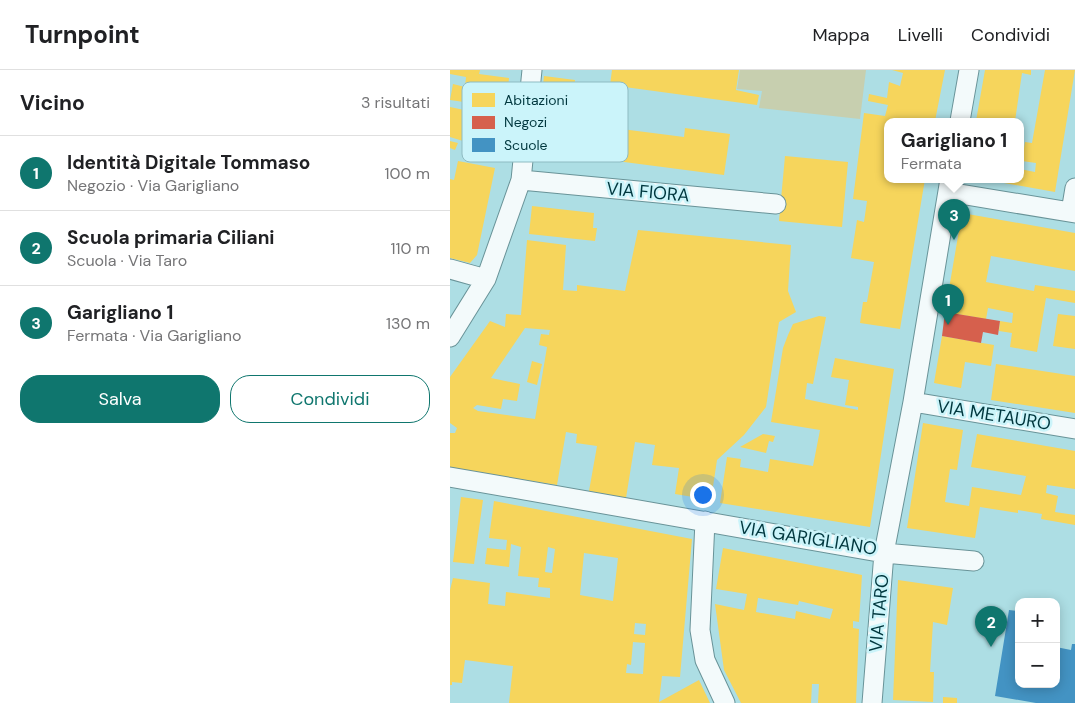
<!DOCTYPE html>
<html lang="it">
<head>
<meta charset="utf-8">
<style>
  body { margin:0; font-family:"DM Sans",sans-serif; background:#f2f2f2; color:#202124 }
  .controls { position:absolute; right:15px; bottom:15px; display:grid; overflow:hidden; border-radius:10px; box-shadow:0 2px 12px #0003 }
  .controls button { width:45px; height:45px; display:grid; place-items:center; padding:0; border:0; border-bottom:1px solid #e0e0e0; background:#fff; color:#202124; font:25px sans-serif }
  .you { position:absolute; left:252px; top:424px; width:18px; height:18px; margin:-12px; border:4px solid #fff; border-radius:50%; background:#1a73e8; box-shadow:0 0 0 8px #1a73e833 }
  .badge { display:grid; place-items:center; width:32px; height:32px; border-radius:50%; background:#0f766e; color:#fff; font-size:16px; font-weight:700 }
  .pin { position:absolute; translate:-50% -41px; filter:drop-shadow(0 1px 2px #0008) }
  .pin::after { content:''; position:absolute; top:26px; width:18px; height:15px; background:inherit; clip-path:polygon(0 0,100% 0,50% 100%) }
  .popup { position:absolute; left:434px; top:48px; width:140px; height:65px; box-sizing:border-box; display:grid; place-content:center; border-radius:10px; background:#fff; filter:drop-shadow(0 1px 4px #0005); font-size:16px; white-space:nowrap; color:#757577 }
  .popup b { font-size:19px; color:#202124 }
  .popup::after { content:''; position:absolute; left:50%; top:100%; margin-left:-10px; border:10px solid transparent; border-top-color:#fff }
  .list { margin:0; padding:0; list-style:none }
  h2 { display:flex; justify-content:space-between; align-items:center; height:65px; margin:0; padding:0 20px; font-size:21px }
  h2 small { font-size:16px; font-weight:400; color:#757577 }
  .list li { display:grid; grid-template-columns:32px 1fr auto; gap:15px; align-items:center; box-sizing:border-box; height:75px; padding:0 20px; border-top:1px solid #e0e0e0 }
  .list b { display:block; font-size:19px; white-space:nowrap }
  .list p { margin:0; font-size:16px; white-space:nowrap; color:#757577 }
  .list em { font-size:16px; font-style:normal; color:#757577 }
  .actions { display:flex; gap:10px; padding:15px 20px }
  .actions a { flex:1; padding:11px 0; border:1px solid #0f766e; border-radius:20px; text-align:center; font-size:18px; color:#0f766e }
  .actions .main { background:#0f766e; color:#fff }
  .map { position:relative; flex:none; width:625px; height:633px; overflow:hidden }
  header { display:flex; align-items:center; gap:30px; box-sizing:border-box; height:70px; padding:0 25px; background:#fff; border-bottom:1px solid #e0e0e0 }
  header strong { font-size:24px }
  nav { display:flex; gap:28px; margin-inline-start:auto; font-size:18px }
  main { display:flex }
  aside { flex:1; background:#fff }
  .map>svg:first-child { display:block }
</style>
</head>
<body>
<header>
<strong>Turnpoint</strong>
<nav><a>Mappa</a><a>Livelli</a><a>Condividi</a></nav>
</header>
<main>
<aside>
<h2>Vicino<small>3 risultati</small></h2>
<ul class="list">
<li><span class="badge">1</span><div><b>Identità Digitale Tommaso</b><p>Negozio · Via Garigliano</p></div><em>100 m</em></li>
<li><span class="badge">2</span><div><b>Scuola primaria Ciliani</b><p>Scuola · Via Taro</p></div><em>110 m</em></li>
<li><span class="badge">3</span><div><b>Garigliano 1</b><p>Fermata · Via Garigliano</p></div><em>130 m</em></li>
</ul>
<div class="actions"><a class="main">Salva</a><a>Condividi</a></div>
</aside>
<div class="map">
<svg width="625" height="633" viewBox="0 0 625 633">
  <rect width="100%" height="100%" fill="#addee4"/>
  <!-- green -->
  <path fill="#c7cfaf" d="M290,0H416L410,49L309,38L312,21L287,19Z"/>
  <!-- homes -->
  <path fill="#f6d55c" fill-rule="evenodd" d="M0,0H30L29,4L59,8L56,38L0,30L3,14L15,17L16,7L0,4Z
    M162,0H289L286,20L309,25L307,35L160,15Z
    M442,0H495L485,51H438V109H475L450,259L410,253L413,232H417L424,192L401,188L407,150L414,152L417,131L403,129L414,43L435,46L438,35L418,31L419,24L437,28L439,12L450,16L453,3Z
    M535,0H581V5L572,3L565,51H526Z
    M595,0H625L605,122L537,110L570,109V99L585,102L586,93L572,91L575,72L582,73Z
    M94,6L125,10L124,19L133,20L131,31H126L122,72L87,68Z
    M0,37L19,41L13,71L0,67Z
    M29,42L59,47L53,90L24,85Z
    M156,57L234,67L235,58L280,64L274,105L151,89Z
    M0,71L8,73L5,80L0,78Z
    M335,86L398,92L392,157L329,151Z
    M8,91L45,98L27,185L20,193L0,188V109L4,110Z
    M82,136L144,143L143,158H147L145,171L79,164Z
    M512,143L625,163V201L541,186L536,212L584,221L585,215L625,221V233L596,228L587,282L560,277L562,263L549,261L550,251L562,253L563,243L538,238L536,249L495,242Z
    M188,160L341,175L338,221L346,242L329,252L316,337L294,365L267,390L261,430L225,424L229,398L202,395L205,375L185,372L176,428L139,421L147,376L126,373L127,364L116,362L107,415L0,398V363H5L7,358L0,353V307L40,251L55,257L56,244L71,245L77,170L116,175L113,220L127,221V215L175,221ZM75,258L100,260L99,265L91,264L89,275L97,277L85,349L28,341L23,338L27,335L51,339L53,329L67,331L70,314L41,308Z
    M608,244L625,246V279L603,276Z
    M369,246L376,247L363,314L357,313L355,329L408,340V337L395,335L399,310L381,307L385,288L444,299L420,457L270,433L277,387L291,389L290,397L318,402L320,389L363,396L370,360L321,352L333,278L338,265L343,254Z
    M492,266L544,275L541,296L515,292L511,318L484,313Z
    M82,291L92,294L87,315L77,312Z
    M546,294L625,306V343L541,330Z
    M473,353L513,360L507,400L500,399L495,432L519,436L522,417L571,425L576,406L521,397L527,364L625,381V419L597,415L596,423L608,426L605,442L625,445V455L591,449L592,444L568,440V443L530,437L525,468L457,458Z
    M313,364L325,366L323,372L319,371L316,383L290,377Z
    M11,427L33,430L24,494L3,492Z
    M44,431L242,469L230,607L212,606L209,632L249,610L260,633H59L63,596L15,590L12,613L2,612V615H0V520L3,508L40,513L38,534L55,536L56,522L100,528V518L88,517L89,508L68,506L71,477L61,474L59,497L35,494L37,478L56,480L57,470L39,468ZM98,477L105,479L102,503L95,502ZM134,483L168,488L163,531L130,525ZM185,553L196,554L195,565L184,564ZM183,572L195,573L193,604L176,603L177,594L181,595Z
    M273,478L412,505L409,552L403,551V558L409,559L406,633H368L369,614H362L361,633H291L274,600L265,534L294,540L297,524L266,519ZM308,528L348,535L349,531L383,539L380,549L346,541L345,549L306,542Z
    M448,510L503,518L497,555L483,552L480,602H484L483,632L443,630Z
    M493,627L507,628V633H493Z"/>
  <!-- shops -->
  <path fill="#d6604d" d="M495,242L550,251L548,265L533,262L531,273L492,266Z"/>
  <!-- schools -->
  <path fill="#4393c3" d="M559,540L569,541V614H606V577L621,580L622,574H625V633H586L545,626Z"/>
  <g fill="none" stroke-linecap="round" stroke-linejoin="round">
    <defs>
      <path id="minor" d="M510,51L519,0
        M71,110L326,134
        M498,122L625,143
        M621,142L625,118
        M0,199L36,209
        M0,267L36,209L71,110L82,0
        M463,332L625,359
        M0,407L434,483L524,491
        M255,451L250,560L255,590L275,633
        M422,633L434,483L463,332L500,109"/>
    </defs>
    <!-- minor casing -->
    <use href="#minor" stroke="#699398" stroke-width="21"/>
    <!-- minor -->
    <use href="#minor" stroke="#f3fafb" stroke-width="19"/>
  </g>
  <g text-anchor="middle" stroke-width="5" stroke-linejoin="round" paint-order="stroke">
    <!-- street labels -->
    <g font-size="18" fill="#00373e" stroke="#cbf4fa">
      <text transform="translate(198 122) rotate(5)" y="6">VIA FIORA</text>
      <text transform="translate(544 345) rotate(9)" y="6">VIA METAURO</text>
      <text transform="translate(358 468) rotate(9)" y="6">VIA GARIGLIANO</text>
      <text transform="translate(429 543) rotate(-85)" y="6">VIA TARO</text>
    </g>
  </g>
  <!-- legend -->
  <rect x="12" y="12" width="166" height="80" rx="8" fill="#cbf4fa" stroke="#8ebbc2" stroke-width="1"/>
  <rect x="22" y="23" width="23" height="14" fill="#f6d55c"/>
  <rect x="22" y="46" width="23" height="13" fill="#d6604d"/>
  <rect x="22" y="68" width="23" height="14" fill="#4393c3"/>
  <g font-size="14" fill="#00373e">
    <text x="54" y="35">Abitazioni</text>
    <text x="54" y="57">Negozi</text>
    <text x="54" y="80">Scuole</text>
  </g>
</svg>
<div class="controls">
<button>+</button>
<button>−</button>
</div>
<div class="you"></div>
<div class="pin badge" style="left:498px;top:255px">1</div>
<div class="pin badge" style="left:541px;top:577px">2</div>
<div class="pin badge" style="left:504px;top:170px">3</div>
<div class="popup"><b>Garigliano 1</b>Fermata</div>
</div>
</main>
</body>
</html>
